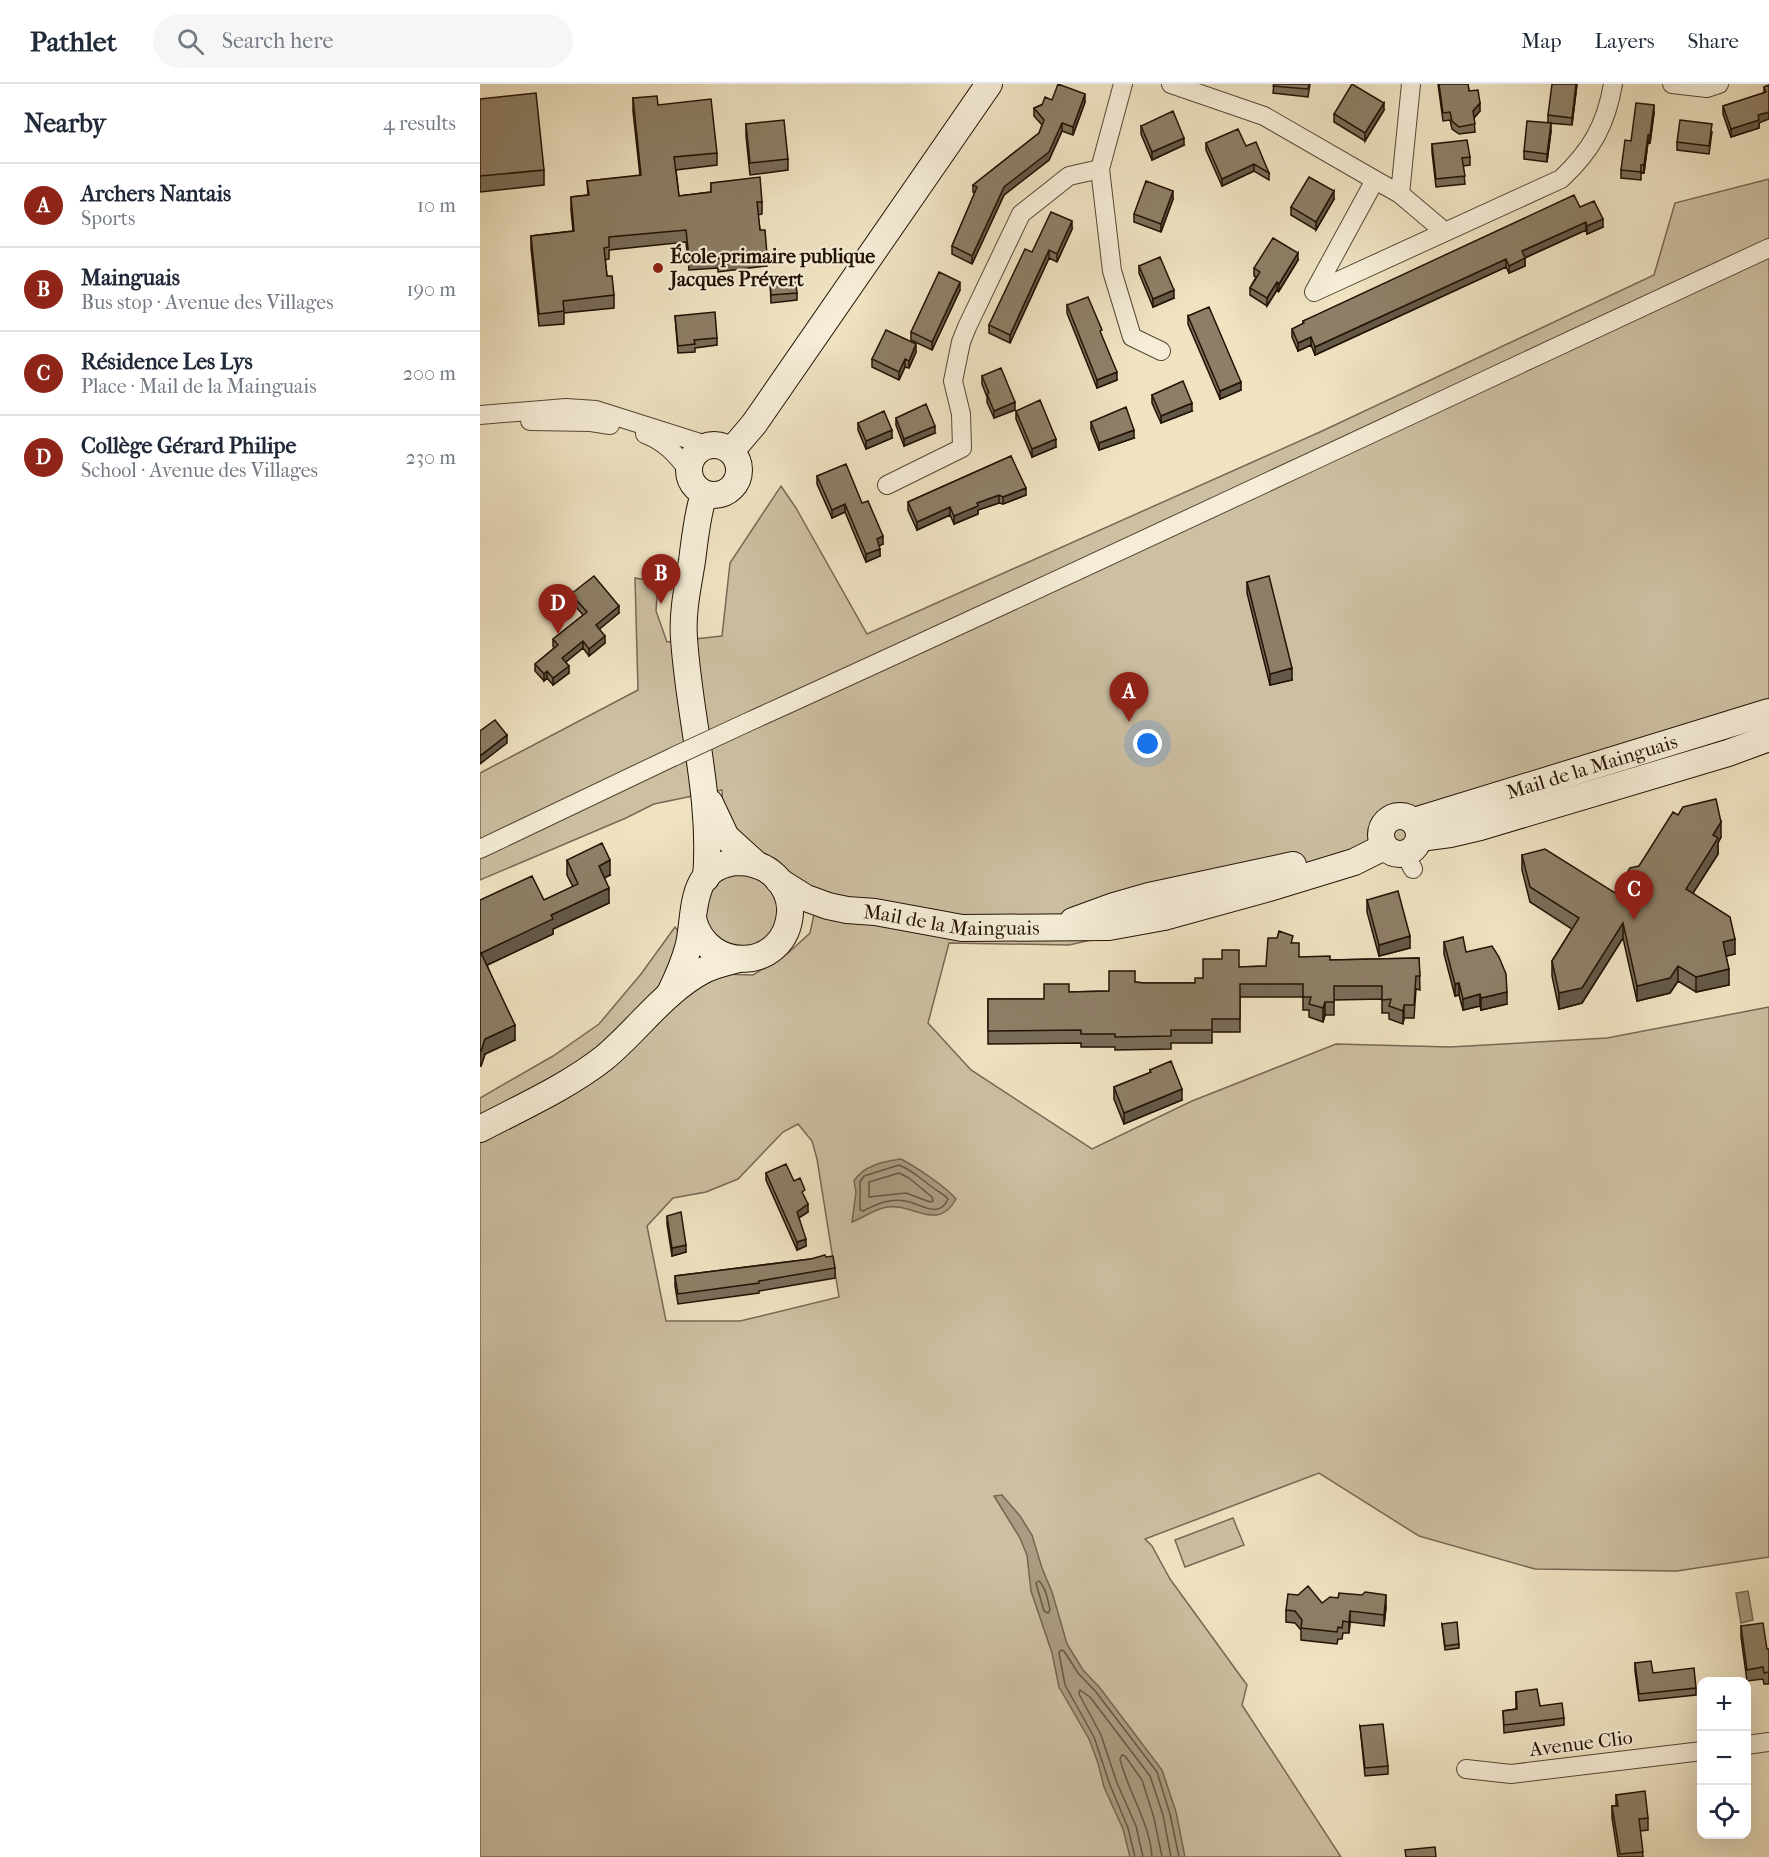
<!DOCTYPE html>
<html lang="en">
<head>
<meta charset="utf-8">
<style>
  body { margin:0; font-family:"IM FELL French Canon",serif; background:#f6f6f7; color:#1f2937 }
  .controls { position:absolute; right:18px; bottom:18px; display:grid; overflow:hidden; border-radius:12px; box-shadow:0 6px 24px #0002 }
  .controls button { width:54px; height:54px; display:grid; place-items:center; padding:0; border:0; border-bottom:2px solid #e0e1e3; background:#fff; color:#1f2937; font:30px sans-serif }
  .you { position:absolute; left:668px; top:660px; width:21px; height:21px; margin:-15px; border:4px solid #fff; border-radius:50%; background:#1a73e8; box-shadow:0 0 0 9px #1a73e833 }
  .badge { display:grid; place-items:center; width:39px; height:39px; border-radius:50%; background:#8f2418; color:#fff; font-size:20px; font-weight:700 }
  .pin { position:absolute; translate:-50% -50px; filter:drop-shadow(0 2px 3px #0008) }
  .pin::after { content:''; position:absolute; top:32px; width:21px; height:18px; background:inherit; clip-path:polygon(0 0,100% 0,50% 100%) }
  .list { margin:0; padding:0; list-style:none }
  h2 { display:flex; justify-content:space-between; align-items:center; height:78px; margin:0; padding:0 24px; font-size:26px }
  h2 small { font-size:20px; font-weight:400; color:#747a83 }
  .list li { display:grid; grid-template-columns:39px 1fr auto; gap:18px; align-items:center; box-sizing:border-box; height:84px; padding:0 24px; border-top:2px solid #e0e1e3 }
  .list b { display:block; font-size:22px; white-space:nowrap }
  .list p { margin:0; font-size:20px; white-space:nowrap; color:#747a83 }
  .list em { font-size:20px; font-style:normal; color:#747a83 }
  .icon { flex:none; width:33px; height:33px; fill:none; stroke:currentColor; stroke-width:2; stroke-linecap:round; stroke-linejoin:round }
  .map { position:relative; flex:none; width:1289px; height:1773px; overflow:hidden }
  header { display:flex; align-items:center; gap:36px; box-sizing:border-box; height:84px; padding:0 30px; background:#fff; border-bottom:2px solid #e0e1e3 }
  header strong { font-size:28px }
  nav { display:flex; gap:33px; margin-inline-start:auto; font-size:21px }
  .search { width:420px; height:54px; background:#f6f6f7; display:flex; align-items:center; gap:15px; box-sizing:border-box; padding:0 21px; border-radius:33px; color:#747a83; font-size:22px }
  main { display:flex }
  aside { flex:1; background:#fff }
  .map>svg:first-child { display:block }
</style>
</head>
<body>
<header>
<strong>Pathlet</strong>
<div class="search"><svg class="icon" aria-label="search" viewBox="0 0 24 24"><circle cx="10" cy="10" r="6"/><path d="M15 15l6 6"/></svg>Search here</div>
<nav><a>Map</a><a>Layers</a><a>Share</a></nav>
</header>
<main>
<aside>
<h2>Nearby<small>4 results</small></h2>
<ul class="list">
<li><span class="badge">A</span><div><b>Archers Nantais</b><p>Sports</p></div><em>10 m</em></li>
<li><span class="badge">B</span><div><b>Mainguais</b><p>Bus stop · Avenue des Villages</p></div><em>190 m</em></li>
<li><span class="badge">C</span><div><b>Résidence Les Lys</b><p>Place · Mail de la Mainguais</p></div><em>200 m</em></li>
<li><span class="badge">D</span><div><b>Collège Gérard Philipe</b><p>School · Avenue des Villages</p></div><em>230 m</em></li>
</ul>
</aside>
<div class="map">
<svg width="1289" height="1773" viewBox="0 0 1289 1773">
  <rect width="100%" height="100%" fill="#efe3c2"/>
  <filter id="stains"><feTurbulence type="fractalNoise" baseFrequency=".00333" numOctaves="4"/><feColorMatrix values="0 0 0 0 .2 0 0 0 0 .09 0 0 0 0 .02 0 0 0 .5 -.17"/></filter>
  <radialGradient id="worn" r=".72"><stop offset=".6" stop-color="#630" stop-opacity="0"/><stop offset="1" stop-color="#630" stop-opacity=".3"/></radialGradient>
  <!-- green -->
  <path fill="#ccbfa2" stroke="#786854" stroke-width="1.5" fill-rule="evenodd" d="M1289,95V661L1249,675L673,842L589,861L469,859L448,939L491,986L612,1065L712,1017L856,960L970,963L1127,954L1289,923V1473L1197,1487L1055,1485L939,1452L839,1389L665,1455L672,1462L690,1495L767,1601L762,1621L861,1773H0V1014L73,972L119,940L161,890L195,843L218,874L240,890L273,891L307,870L330,849L335,825L265,760L243,731L242,706L174,720L146,734L0,796V689L158,606L155,494L178,498L176,527L187,558L242,552L250,479L301,402L316,424L387,550L840,348L1174,191L1195,119ZM318,1040L332,1057L337,1075L359,1213L260,1237H186L167,1142L193,1114L226,1108L258,1095L303,1048Z
    M262,787L286,796L301,822L296,848L274,866L247,864L226,846L222,820C235,800 238,793 262,787Z
    M753,1434L764,1461L705,1483L695,1456Z"/>
  <!-- water -->
  <path fill="#aa9c82" stroke="#746550" stroke-width="1.5" d="M421,1075C436,1083 465,1102 476,1115C457,1150 431,1116 403,1124C392,1127 382,1134 372,1138L376,1108L374,1097C384,1081 403,1078 421,1075Z
    M522,1411L540,1432L552,1451L562,1484L572,1508L587,1560L603,1586L620,1604L682,1686L696,1728L705,1773H650L643,1745L624,1703L618,1679L609,1655L579,1603L572,1569L551,1507L547,1471L540,1454L514,1412Z
    M1268,1507L1273,1536L1261,1539L1256,1509Z"/>
  <g fill="none" stroke-linecap="round" stroke-linejoin="round">
    <!-- shore -->
    <path stroke="#665744" stroke-width="1.5" d="M419,1081C432,1086 441,1095 452,1103C458,1108 463,1109 468,1115C459,1136 440,1119 425,1117C410,1114 397,1120 383,1127L380,1126V1098L384,1092Z
      M419,1089L429,1094L452,1113L453,1117L450,1118L426,1109L389,1113V1098Z
      M559,1497C566,1504 568,1516 570,1526L568,1529L564,1527L556,1499Z
      M655,1773L648,1744L630,1701L614,1653L585,1601L579,1569L581,1566L584,1567L598,1589L616,1608L677,1688L690,1730L699,1773
      M663,1773L656,1742L637,1699L621,1651L599,1610L600,1606L610,1613L670,1692L683,1731L691,1773
      M672,1773C670,1739 648,1708 640,1675L642,1671L645,1672L662,1696L674,1734L682,1773"/>
    <defs>
      <path id="street" d="M691,0L784,32L895,96
        M1192,0L1227,4L1239,0
        M620,85L632,187L652,253L681,267
        M920,110L931,0
        M965,148L920,110L895,96L834,208L1081,95C1111,67 1126,41 1133,0
        M0,331L86,324L116,326L217,358L224,363
        M50,337L111,338L130,341
        M165,350C184,357 196,370 208,386
        M407,401L482,364L481,330L473,297L481,258L487,243L541,130L589,92L620,85L643,0
        M266,639C608,484 948,322 1289,164
        M0,765L195,672
        M925,770L933,785
        M1266,1661L1289,1658
        M986,1685L1031,1690L1222,1667"/>
      <g id="secondary">
        <circle cx="234" cy="386" r="25"/>
        <path d="M251,367L274,340L509,0"/>
        <path d="M224,410C217,431 215,454 212,477C208,502 202,528 204,554C209,634 233,713 226,794"/>
        <path d="M230,719L246,753L277,781"/>
        <circle cx="920" cy="751" r="19"/>
        <path id="s1" d="M935,739L941,735L1289,628"/>
        <path d="M940,754L970,750L1000,743L1248,669L1289,654"/>
        <path id="s2" d="M299,797L326,814L348,822L367,826L395,828L482,844L629,843L684,833L789,804L874,778L904,763"/>
        <path d="M593,837L634,822L669,812L813,781"/>
        <path d="M189,911C197,895 205,877 209,860C216,827 209,782 257,778C271,778 285,782 295,792C305,802 311,815 310,829C306,887 227,891 213,835"/>
        <path d="M0,1045C42,1023 87,1003 124,974C158,946 184,907 224,886C235,881 247,878 259,875"/>
      </g>
    </defs>
    <!-- street casing -->
    <use href="#street" stroke="#564634" stroke-width="20"/>
    <!-- secondary casing -->
    <use href="#secondary" stroke="#231205" stroke-width="28"/>
    <!-- street -->
    <use href="#street" stroke="#f5edd7" stroke-width="18"/>
    <!-- secondary -->
    <use href="#secondary" stroke="#f5edd7" stroke-width="26"/>
    <defs>
      <path id="street-bridge" d="M195,672L266,639"/>
    </defs>
    <!-- street-bridge casing -->
    <use href="#street-bridge" stroke="#564634" stroke-width="20" stroke-linecap="butt"/>
    <!-- street-bridge -->
    <use href="#street-bridge" stroke="#f5edd7" stroke-width="18"/>
  </g>
  <!-- wall -->
  <path fill="#796d59" stroke="#231205" stroke-width="1.5" d="M794,0H830L828,13L793,9Z
    M958,0H988L989,7L1000,27L994,34L995,48L979,50L972,45L970,36L963,37Z
    M1097,0L1092,41L1068,39V31Z
    M1289,1L1279,39V44L1251,53L1243,30V22L1284,9V3Z
    M153,14L178,21L237,69V81L196,86L199,112L231,108V99L282,118V130L278,131L280,146L287,170V182L238,188V184L209,186L206,158L129,166V175L125,176L127,192L134,211V224L84,229V240L59,242L51,164V152L93,147L91,126V113L108,111L107,97L160,92L153,27Z
    M0,15L64,86V101L0,108Z
    M572,16L605,18L593,51L582,47L569,76L524,111L492,180L472,170V162L495,109L493,108V101L559,49L562,41L554,32V24Z
    M904,26L885,57L854,38V30Z
    M1174,29L1170,59L1168,58L1164,89L1161,88V96L1141,94V86L1151,57Z
    M266,40L308,75V86L270,91L266,52Z
    M661,42L704,61L672,76L661,50Z
    M1071,47L1067,78L1044,75V67Z
    M1232,48L1229,70L1197,66V58Z
    M726,59L766,62L789,89V96L774,87L742,102L726,66Z
    M952,60L990,73V81L983,82L985,100L956,103L952,68Z
    M693,115L681,148L654,138V130Z
    M854,115L836,146L811,131V123Z
    M1100,123L1123,143L1107,150L1106,146L1045,174V182L1029,189L1026,183L835,271L831,261L818,267L812,253V245L823,240V237Z
    M592,145L577,178L569,174L530,259L509,249V241L552,168Z
    M818,176L799,207L797,206L787,222L770,211V204L776,193L774,192V184Z
    M659,182L694,214L673,223L659,189Z
    M290,196L317,209V216L291,219Z
    M480,206L452,266L431,256V248Z
    M587,221L622,253L637,296L617,304L587,229Z
    M195,232L237,254V261L215,264V268L198,269Z
    M708,232L761,306L740,315L708,240Z
    M436,268L429,284L425,283L419,296L392,283V275Z
    M502,292L535,326L514,334L507,318V313L502,300Z
    M672,311L712,327L681,339L672,319Z
    M536,327L576,363L552,373L536,335Z
    M416,334L455,349L424,362L416,341Z
    M611,338L654,354L619,366L611,345Z
    M378,339L412,354L386,365L378,346Z
    M531,372L546,411L523,420L519,419L498,426V430L474,440L470,431L437,446L428,426V418Z
    M337,392L382,419L403,460L399,461L400,472L386,478L365,428L352,434L337,400Z
    M767,498L812,596L790,601L767,509Z
    M91,510L139,529L119,545L125,559L109,572L103,564L86,578L89,589L73,601L67,594L64,597L55,587V580L74,564L73,562V555L103,531L91,517Z
    M1198,731L1241,753L1238,759V770L1213,809L1255,870L1246,872L1249,901L1216,908L1198,897L1190,909L1157,917L1143,854L1102,919L1079,925L1072,892V877L1092,845L1050,818L1042,786V771L1135,809L1159,782Z
    M87,776L130,791L124,794L129,819L73,845V850L7,881L35,956L5,970L1,982H0V816H64L93,803L87,791Z
    M887,816L930,864L899,872L887,828Z
    M964,858L986,868L1027,920L1001,926L1000,922L983,926L979,911L975,912L964,870Z
    M813,859L819,873L850,876L939,874L940,906L936,905L934,934H924L923,940L909,935V929H902V915L854,916V931H845L843,938L829,933V926H823V913H760V948H732V959H691V965L635,966V963H601V959L508,960V915H564L589,908L629,907L655,898L664,899H715L723,894L759,883L786,882Z
    M670,986L702,1016L644,1040L634,1015V1003L670,989Z
    M286,1089L314,1097L325,1114L328,1128L319,1134L326,1162L317,1166L286,1096Z
    M187,1132L206,1168L192,1172L187,1140Z
    M346,1173L355,1184V1194L279,1207V1209L198,1220L195,1202V1192Z
    M842,1519L906,1523L904,1542L870,1538L869,1549H863L862,1555H858L857,1560L821,1556V1546L815,1539L806,1538V1526Z
    M962,1540L979,1560V1564L965,1566Z
    M1261,1542L1287,1565H1289V1600H1284L1283,1595L1267,1597L1261,1553Z
    M1155,1579L1173,1589L1216,1604V1611L1159,1617L1155,1587Z
    M1036,1608L1060,1622L1084,1634V1641L1024,1649L1023,1627L1036,1625Z
    M880,1642L908,1682V1690L885,1692Z
    M1136,1711L1168,1734V1746L1160,1747L1163,1773H1138L1132,1734V1722H1136Z"/>
  <!-- shaded-wall -->
  <path fill="#635948" stroke="#231205" stroke-width="1.5" d="M1096,0H1097L1092,41V34Z
    M605,10V18L593,51V43Z
    M904,19V26L885,57V49Z
    M1000,19V27L993,35V27Z
    M1174,21V29L1170,59V51Z
    M1289,28V35L1279,39V44L1251,53V45L1278,31Z
    M582,39V47L569,76L524,111L492,180V172L524,103Z
    M1071,39V47L1067,78V70Z
    M1168,51V58L1164,89V81Z
    M704,54V61L672,76V68Z
    M774,80V87L742,102V95Z
    M693,107V115L681,148V140Z
    M854,107V115L836,146V138Z
    M1123,135V143L1107,150V142Z
    M592,137V145L577,178V170Z
    M1106,138V146L1042,175V167Z
    M569,166V174L530,259V251Z
    M818,169V176L799,207V200Z
    M1045,174V182L1029,189V182Z
    M1026,175V183L835,271V263Z
    M480,198V206L452,266V258Z
    M797,198V206L787,222V214Z
    M694,206V214L673,223V215Z
    M831,253V261L818,267V259Z
    M436,260V268L429,284V277Z
    M425,275V283L419,296V288Z
    M637,288V296L617,304V296Z
    M761,298V306L740,315V307Z
    M535,318V326L514,334V327Z
    M712,319V327L681,339V332Z
    M455,342V349L424,362V355Z
    M412,346V354L386,365V357Z
    M654,346V354L619,366V359Z
    M576,355V363L552,373V365Z
    M546,404V411L523,420V413Z
    M519,411V419L498,426V430L474,440V432L497,419Z
    M365,420V428L352,434V426Z
    M470,423V431L437,446V438Z
    M403,452V460L397,463V455Z
    M400,465V472L386,478V470Z
    M139,522V529L116,548V541Z
    M125,552V559L109,572V565Z
    M103,557V564L82,581V574Z
    M89,582V589L73,601V594Z
    M812,584V596L790,601V590Z
    M67,587V594L64,597V590Z
    M27,651V659L0,680V672Z
    M1241,738V753L1238,759V770L1206,820V805L1233,751Z
    M130,776V791L119,797V782Z
    M129,804V819L73,845V850L1,884V869L71,831Z
    M1143,839V854L1102,919L1079,925V909Z
    M930,852V864L899,872V861Z
    M1255,855V870L1243,873V858Z
    M1198,882V897L1190,909L1157,917V902Z
    M1249,885V901L1216,908V893Z
    M979,899V911L975,912V900Z
    M1027,908V920L1001,926V914Z
    M1000,910V922L983,926V915Z
    M845,918V931L843,938V924Z
    M924,921V934L923,940V927Z
    M35,941V956L5,970L1,982H0V967L5,955Z
    M702,1005V1016L644,1040V1029Z
    M328,1120V1128L317,1135V1128Z
    M326,1155V1162L317,1166V1158Z
    M206,1161V1168L192,1172V1164Z
    M906,1511V1523L904,1542V1531Z
    M870,1527V1538L869,1549V1538Z"/>
  <!-- building -->
  <path fill="#8d7f67" stroke="#231205" stroke-width="1.5" d="M578,0L605,10L593,43L582,39L569,68L524,103L492,172L472,162L497,103L493,101L559,49L564,36L554,24L562,21L565,13L572,16Z
    M794,0H829L828,5L793,2Z
    M872,0L904,19L885,49L854,30Z
    M959,0H988L989,7L998,6L1000,19L993,27L995,40L979,43L972,37L970,28L963,29Z
    M1072,0H1096L1092,34L1068,31Z
    M1289,1V28L1278,31L1279,36L1251,45L1243,22L1286,8L1284,3Z
    M56,9L64,86L0,92V15Z
    M177,12L178,21L231,15L237,69L194,73L199,112L231,108V99L280,93L282,118H277L280,146H285L287,170L238,175V171L209,174L206,146L129,153V163L124,164L127,192H132L134,211L83,217L84,227L59,230L51,152L94,147L91,113L109,111L107,97L161,91L153,14Z
    M1156,19L1174,21L1170,51H1168L1164,81H1161V88L1141,86L1145,56L1151,57Z
    M693,27L704,54L672,68L661,42Z
    M304,36L308,75L270,79L266,40Z
    M1200,36L1232,40L1229,62L1197,58Z
    M1047,37L1071,39L1067,70L1044,67Z
    M758,45L766,62L776,58L789,89L774,80L742,95L726,59Z
    M987,56L990,73L982,74L985,92L956,95L952,60Z
    M829,93L854,107L836,138L811,123Z
    M666,97L693,107L681,140L654,130Z
    M1094,111L1100,123L1114,117L1123,135L1107,142L1106,138L1042,167L1045,174L1029,182L1026,175L835,263L831,253L818,259L812,245L824,239L823,237Z
    M571,128L592,137L577,170L569,166L530,251L509,241L545,165L552,168Z
    M793,154L818,169L799,200L797,198L787,214L770,204L780,188L774,184Z
    M680,173L694,206L673,215L659,182Z
    M459,188L480,198L452,258L431,248Z
    M315,193L317,209L291,211L290,196Z
    M608,213L622,246L620,247L637,288L617,296L587,221Z
    M729,223L761,298L740,307L708,232Z
    M235,228L237,254L214,256L215,260L198,262L195,232Z
    M406,246L436,260L429,277L425,275L419,288L392,275Z
    M521,284L535,318L514,327L507,310L509,309L502,292Z
    M703,297L712,319L681,332L672,311Z
    M560,316L576,355L552,365L536,327Z
    M446,320L455,342L424,355L416,334Z
    M646,323L654,346L619,359L611,338Z
    M404,327L412,346L386,357L378,339Z
    M531,372L546,404L523,413L519,411L497,419L498,422L474,432L470,423L437,438L428,418Z
    M366,380L382,419L388,417L403,452L397,455L400,465L386,470L365,420L352,426L337,392Z
    M114,492L139,522L116,541L125,552L109,565L103,557L82,574L89,582L73,594L67,587L64,590L55,580L78,561L73,555L107,528L91,510Z
    M789,492L812,584L790,590L767,498Z
    M15,636L27,651L0,672V647Z
    M1236,715L1241,738L1233,751L1238,754L1206,805L1250,833L1255,855L1243,858L1249,885L1216,893L1198,882L1190,894L1157,902L1143,839L1102,904L1079,909L1072,877L1099,834L1050,803L1042,771L1065,765L1135,809L1150,784L1159,782L1193,728L1198,731L1203,723Z
    M122,759L130,776L119,782L129,804L71,831L73,835L1,869L35,941L5,955L1,967H0V816L52,792L64,816L98,800L87,776Z
    M918,807L930,852L899,861L887,816Z
    M799,847L813,852L811,859H819V873L850,872V876L939,874L940,892H936L934,921H924L923,927L909,922L911,915L902,916V902H854V918H845L843,924L829,920L831,913H823V900H760V935H732V946H691V952L635,953V950H601V946L508,947V915H564V900H589V908L629,907V887H655V898L664,899H715V894H723V875H742V866H759V883L786,882L788,854H797Z
    M983,853L986,868L1012,862L1019,873L1026,890L1027,908L1001,914L1000,910L983,915L979,899L975,900L964,858Z
    M691,977L702,1005L644,1029L634,1003L671,988L670,986Z
    M306,1080L314,1097L320,1094L325,1106L322,1108L328,1120L317,1128L326,1155L317,1158L286,1089Z
    M201,1128L206,1161L192,1164L187,1132Z
    M345,1171L346,1173L353,1172L355,1184L279,1197V1199L198,1210L195,1192L331,1175Z
    M828,1502L842,1519L850,1513L858,1514L859,1509L882,1511L885,1508L906,1511L904,1531L870,1527L869,1538L863,1537L862,1544L858,1543L857,1548L821,1544L822,1536L815,1527L806,1526L808,1510L818,1511Z
    M977,1538L979,1560L965,1562L962,1540Z
    M1283,1539L1287,1565H1289V1588L1284,1589L1283,1583L1267,1586L1261,1542Z
    M1171,1577L1173,1589L1214,1584L1216,1604L1159,1610L1155,1579Z
    M1057,1605L1060,1622L1082,1619L1084,1634L1024,1641L1023,1627L1037,1625L1036,1608Z
    M903,1640L908,1682L885,1684L880,1642Z
    M1165,1707L1168,1734L1159,1735L1163,1768L1140,1770L1132,1722H1138L1136,1711Z
    M955,1763L956,1773H926L925,1766Z"/>
  <!-- markers -->
  <circle fill="#8f2418" stroke="#f5edd7" stroke-width="2" cx="178" cy="184" r="6"/>
  <g text-anchor="middle" stroke-width="4.5" stroke-linejoin="round" paint-order="stroke">
    <!-- poi labels -->
    <g font-size="20" font-weight="bold" fill="#231205" stroke="#f5edd7" text-anchor="start">
      <text x="190" y="179">École primaire publique<tspan x="190" dy="23">Jacques Prévert</tspan></text>
    </g>
    <!-- street labels -->
    <g font-size="20" fill="#231205" stroke="#f5edd7">
      <text dy="7" stroke="none"><textPath href="#s1" startOffset="186">Mail de la Mainguais</textPath></text>
      <text dy="7" stroke="none"><textPath href="#s2" startOffset="180">Mail de la Mainguais</textPath></text>
      <text transform="translate(1101 1659) rotate(-7)" y="7">Avenue Clio</text>
    </g>
  </g>
  <rect width="100%" height="100%" filter="url(#stains)"/>
  <rect width="100%" height="100%" fill="url(#worn)"/>
</svg>
<div class="controls">
<button>+</button>
<button>−</button>
<button><svg class="icon" aria-label="locate" viewBox="0 0 24 24"><circle cx="12" cy="12" r="6"/><path d="M12 2v4M12 18v4M2 12h4M18 12h4"/></svg></button>
</div>
<div class="you"></div>
<div class="pin badge" style="left:649px;top:638px">A</div>
<div class="pin badge" style="left:181px;top:520px">B</div>
<div class="pin badge" style="left:1154px;top:836px">C</div>
<div class="pin badge" style="left:78px;top:550px">D</div>
</div>
</main>
</body>
</html>
